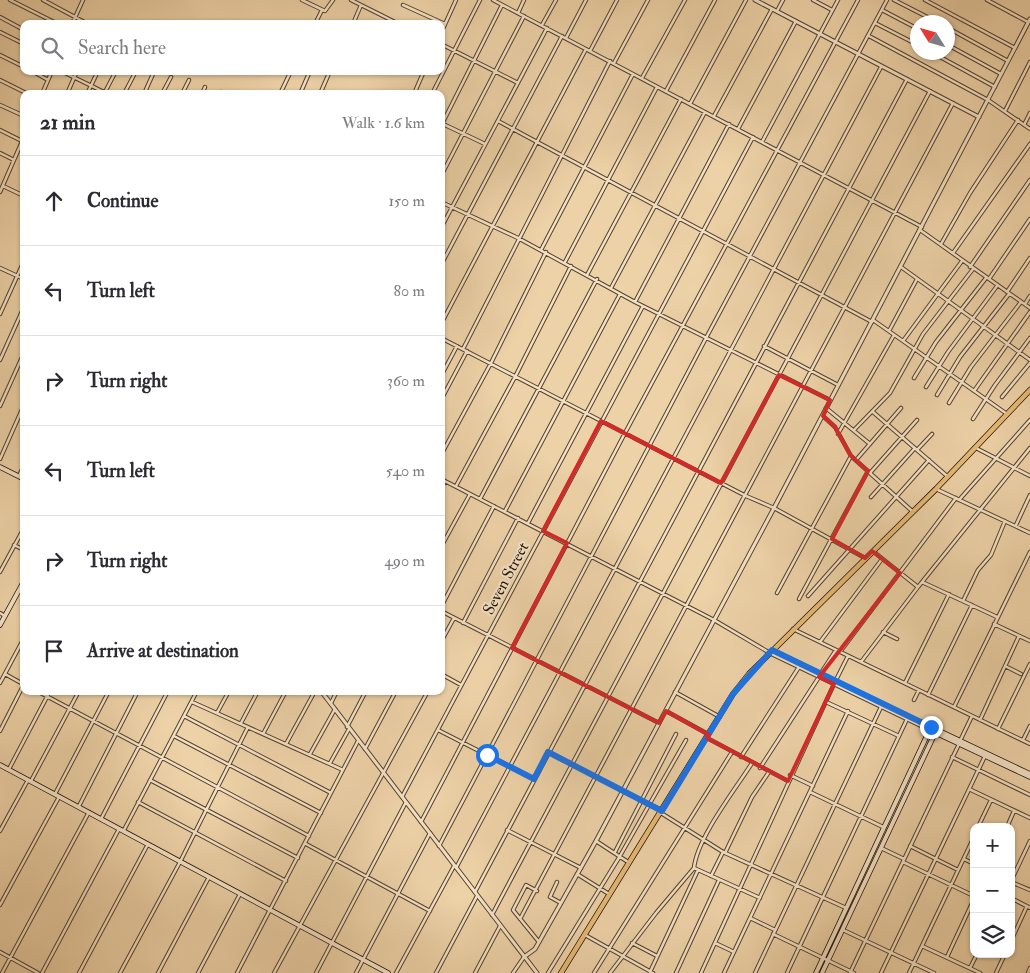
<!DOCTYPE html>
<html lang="en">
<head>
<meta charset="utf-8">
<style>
  body { margin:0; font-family:"IM FELL Double Pica",serif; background:#f2f2f3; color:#2b2b33 }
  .controls { position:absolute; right:15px; bottom:15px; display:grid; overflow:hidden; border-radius:10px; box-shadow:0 1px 4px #0004 }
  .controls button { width:45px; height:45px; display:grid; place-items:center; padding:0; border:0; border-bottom:1px solid #e1e1e2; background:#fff; color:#2b2b33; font:25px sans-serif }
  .compass { position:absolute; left:910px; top:15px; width:45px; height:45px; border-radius:50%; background:#fff; box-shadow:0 1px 4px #0004; rotate:307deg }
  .stop { position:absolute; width:15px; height:15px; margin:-11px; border:4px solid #1a73e8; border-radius:50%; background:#fff }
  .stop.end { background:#1a73e8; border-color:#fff; box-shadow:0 1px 5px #0008 }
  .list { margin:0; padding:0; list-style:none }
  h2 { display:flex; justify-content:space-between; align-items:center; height:65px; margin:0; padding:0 20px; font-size:21px }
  h2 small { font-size:16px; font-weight:400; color:#7c7c81 }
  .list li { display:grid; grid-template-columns:32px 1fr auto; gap:15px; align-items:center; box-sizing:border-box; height:90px; padding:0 20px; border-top:1px solid #e1e1e2 }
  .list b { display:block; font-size:19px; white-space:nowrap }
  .list em { font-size:16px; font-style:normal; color:#7c7c81 }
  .icon { flex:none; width:28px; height:28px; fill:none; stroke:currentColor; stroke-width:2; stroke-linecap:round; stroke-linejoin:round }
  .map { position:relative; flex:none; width:1030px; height:973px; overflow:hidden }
  .search { position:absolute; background:#fff; box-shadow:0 1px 4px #0004; left:20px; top:20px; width:425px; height:55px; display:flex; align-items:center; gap:12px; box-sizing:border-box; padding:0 18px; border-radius:10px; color:#7c7c81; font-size:19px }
  .panel { position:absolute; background:#fff; box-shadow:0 1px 4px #0004; left:20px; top:90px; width:425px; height:605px; border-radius:10px }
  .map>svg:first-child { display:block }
</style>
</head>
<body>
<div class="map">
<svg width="1030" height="973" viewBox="0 0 1030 973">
  <rect width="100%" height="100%" fill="#edd1a7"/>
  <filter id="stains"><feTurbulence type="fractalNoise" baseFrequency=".004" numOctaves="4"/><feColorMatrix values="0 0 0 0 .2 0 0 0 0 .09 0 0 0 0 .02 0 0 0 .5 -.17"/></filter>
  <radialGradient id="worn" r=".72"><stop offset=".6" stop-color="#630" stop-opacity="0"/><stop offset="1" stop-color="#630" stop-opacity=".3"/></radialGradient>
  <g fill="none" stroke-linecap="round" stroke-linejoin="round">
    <defs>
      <path id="minor" d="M10,0L58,24
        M43,0L88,24
        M302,0L325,11L333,0
        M351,0L361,5L353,24
        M493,0L922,227
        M813,0L832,10
        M894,0L937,22
        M925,0L1015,48
        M987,0L1028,22
        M361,5L399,24
        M403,5L445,24
        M882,10L918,29
        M777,11L783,0
        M518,13L524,0
        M0,17L24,30
        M875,23L918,45
        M72,24L83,0
        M315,24L322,10
        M542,25L556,0
        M948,28L1008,61
        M0,32L24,44
        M441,33L456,0
        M869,36L988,100L1030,129
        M566,38L586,0
        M441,44L518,83
        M948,45L1001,74
        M590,51L617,0
        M931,52L995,87
        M0,55L24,67
        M614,63L648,0
        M32,71L48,80
        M61,71L108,94
        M642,78L685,0
        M0,80L28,94
        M666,91L715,0
        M105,92L116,71
        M42,94L52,71
        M67,94L77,71
        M87,94L98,71
        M124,94L136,71
        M144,94L153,74
        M162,94L171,77
        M182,94L189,80
        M202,94L205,87
        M220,94L221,92
        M280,94L291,71
        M300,94L310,71
        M320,94L330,71
        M414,94L424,71
        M432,94L480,0
        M690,104L746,0
        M0,105L24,116
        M1005,111L1030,62
        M714,116L772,9
        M498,121L872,322
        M443,124L485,144
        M1024,125L1030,113
        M441,126L502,5
        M738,129L796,21
        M0,130L24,142
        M762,142L838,0
        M0,153L14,160
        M441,176L524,16
        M3,186L24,196
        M0,192L24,137
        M441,202L518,238L635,302L830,400
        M441,228L547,28
        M920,230L1030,308
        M941,244L970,193L1018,120
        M541,250L633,74
        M953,253L1030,144
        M565,262L657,87
        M441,265L562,36
        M901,267L1030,360
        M970,267L1030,180
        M0,268L24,279
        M587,275L681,99
        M989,279L1030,219
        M611,288L705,112
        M1007,292L1030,258
        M635,302L729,124
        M1025,304L1030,296
        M0,314L24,261
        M873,320L1007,414
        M441,324L586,49
        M889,331L917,279
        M441,338L746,496L774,508L865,558
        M903,341L962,261
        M764,346L838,385
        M463,349L610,61
        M0,360L24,307
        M441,376L457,346
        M914,378L936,342L986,278
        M926,387L948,352L997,286
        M974,391L1030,312
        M937,395L960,357L1009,294
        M1002,397L1030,363
        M441,400L467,351
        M949,403L971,367L1021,302
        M0,406L24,353
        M826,408L870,444
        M873,412L947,476
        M823,416L835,427L851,456L912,511
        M973,419L995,385L1030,338
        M854,430L890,393L923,334L973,269
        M838,434L894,335
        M976,448L1030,476
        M917,450L932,434
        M441,455L491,363L546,252
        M0,459L24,405
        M856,460L901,408
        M870,473L917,420
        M19,476L24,465
        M441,479L714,620L770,653
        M456,486L516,375L571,266
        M441,489L445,481
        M936,489L1030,533
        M871,497L915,448
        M480,499L597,279
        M959,500L1030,420
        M505,511L620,294
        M528,523L643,306
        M1016,525L1030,495
        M14,545L24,550
        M441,547L470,494
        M874,552L918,587
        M0,572L24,528
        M922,582L997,617
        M777,593L851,456
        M808,596L929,460
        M799,599L868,471
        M963,601L978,570L991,555L1005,521
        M441,607L494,506
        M441,611L659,723
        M0,613L5,616
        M463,623L518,518
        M994,624L1030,641
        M793,629L1030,744
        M883,632L897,639
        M441,642L454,618
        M820,642L882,559
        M840,652L956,498
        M861,662L918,587L1030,448
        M1005,666L1021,674
        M821,673L836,650
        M5,674L23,684
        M441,674L461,685
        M836,680L848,656
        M0,683L24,638
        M905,683L949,594
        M37,691L309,836
        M675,692L720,717
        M928,695L972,605
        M914,700L919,690
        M192,702L343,770
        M826,702L899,736
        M331,703L337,691
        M954,707L1030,552
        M666,711L708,734
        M217,713L229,691
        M184,716L331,793
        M980,720L1019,636
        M241,723L258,691
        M347,727L366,691
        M998,729L1030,664
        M438,730L534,779
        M0,731L24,684
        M263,734L286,691
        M174,736L321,813
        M707,738L788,781
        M1023,740L1030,726
        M960,741L972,716
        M286,744L315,691
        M365,749L396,691
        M548,752L661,810
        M310,754L335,709
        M741,757L799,667
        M952,757L1030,795
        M330,763L349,729
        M760,768L819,677
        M9,769L50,691
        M790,775L813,786
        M150,780L298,858
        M31,781L79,691
        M969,789L1030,818
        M810,792L883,827
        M55,794L109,691
        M402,797L753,137
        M138,802L286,881
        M79,806L138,691
        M661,813L723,852L846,908
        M101,819L168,691
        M421,822L625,433L858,0
        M978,827L991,800
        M1007,827L1014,811
        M124,830L197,691
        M507,830L581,868
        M0,831L28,780
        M596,841L628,862
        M306,844L430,911
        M439,846L706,338L887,0
        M910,846L958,870
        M881,848L904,859
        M615,852L676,734
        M725,853L752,797L769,772
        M964,859L974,864
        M903,862L974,896
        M456,868L881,67
        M694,868L760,898
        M577,874L609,894
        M711,876L723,852
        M1011,881L1030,841
        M557,882L550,897L561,903
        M1011,882L1030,890
        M537,891L526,885L513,910L539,942
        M475,892L907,79
        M1011,898L1030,908
        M0,905L59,797
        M492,915L930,91
        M750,918L775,930
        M520,919L953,103
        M843,930L934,973
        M773,934L854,973
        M585,935L653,973
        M1011,941L1027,906
        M632,943L657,956
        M715,943L734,952
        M922,946L980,973
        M0,952L38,973
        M947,957L974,899
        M970,968L977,954
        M650,972L698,870
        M2,973L89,812
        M42,973L119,829
        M79,973L148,844
        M120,973L180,862L248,727
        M158,973L209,877
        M198,973L240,894
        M237,973L358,741
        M274,973L428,691
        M316,973L406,802
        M356,973L430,833
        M396,973L454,866
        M436,973L477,896
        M475,973L500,926
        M513,973L524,957
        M548,973L620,856L686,740
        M594,973L732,752
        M610,973L656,913L694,868C697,838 735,790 752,763
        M676,973L719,880
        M701,973L834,684
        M724,973L848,711
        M755,973L881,707
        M787,973L907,719
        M850,973L959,744
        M881,973L985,756
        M909,973L974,837
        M996,973L1005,954
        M1028,973L1030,968"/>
      <path id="tertiary" d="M755,0L979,117
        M772,650L931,727
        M770,653L930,730
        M321,691L537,973
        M524,957L535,949L596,841L774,508L1030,19"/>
      <path id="secondary" d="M0,467L24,479
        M0,625L24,581
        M934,732L1030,777
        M0,765L388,973
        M816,973L931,727L1030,774
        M822,973L937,729"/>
      <path id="primary" d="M561,973L733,694L749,674L936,489L1030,390"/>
    </defs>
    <!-- minor casing -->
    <use href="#minor" stroke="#55422d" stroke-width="4.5"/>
    <!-- tertiary casing -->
    <use href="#tertiary" stroke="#55422d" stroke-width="5"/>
    <!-- secondary casing -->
    <use href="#secondary" stroke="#221204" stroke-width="5.5"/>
    <!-- primary casing -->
    <use href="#primary" stroke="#221204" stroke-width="6"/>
    <!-- minor -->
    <use href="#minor" stroke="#f3e1c6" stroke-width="2.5"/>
    <!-- tertiary -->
    <use href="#tertiary" stroke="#f3e1c6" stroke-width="3"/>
    <!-- secondary -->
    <use href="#secondary" stroke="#f3e1c6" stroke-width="4"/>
    <!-- primary -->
    <use href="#primary" stroke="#e6b874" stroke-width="4.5"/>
  </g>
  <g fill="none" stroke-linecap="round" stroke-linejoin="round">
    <!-- route -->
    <path stroke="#1a73e8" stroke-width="6" d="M487,755L534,779L548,752L662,811L733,694L772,650L931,727"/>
  </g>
  <!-- marked area -->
  <path fill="none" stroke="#d62828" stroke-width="4" stroke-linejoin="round" d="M779,375L830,400L823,416L835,427L851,456L868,471L832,539L865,558L872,551L900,573L819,677L834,684L788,781L707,738L709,735L666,711L659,723L512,648L567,543L543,531L601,421L721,483Z"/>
  <g text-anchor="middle" stroke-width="4" stroke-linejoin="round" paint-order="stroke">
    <!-- street labels -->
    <g font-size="16" fill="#221204" stroke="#f3e1c6">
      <text transform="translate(505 578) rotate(-62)" y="6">Seven Street</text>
    </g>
  </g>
  <rect width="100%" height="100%" filter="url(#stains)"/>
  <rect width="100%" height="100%" fill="url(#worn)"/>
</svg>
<div class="controls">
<button>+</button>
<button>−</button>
<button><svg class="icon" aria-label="layers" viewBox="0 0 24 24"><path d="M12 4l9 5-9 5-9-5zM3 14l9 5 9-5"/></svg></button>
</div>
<svg class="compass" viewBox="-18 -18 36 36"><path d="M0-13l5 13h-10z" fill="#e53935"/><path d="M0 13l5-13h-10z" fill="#7c7c81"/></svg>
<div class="stop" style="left:487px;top:755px"></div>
<div class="stop end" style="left:931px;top:727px"></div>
<div class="search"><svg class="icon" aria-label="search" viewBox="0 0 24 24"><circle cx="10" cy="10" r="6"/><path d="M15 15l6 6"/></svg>Search here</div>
<section class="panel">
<h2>21 min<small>Walk · 1.6 km</small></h2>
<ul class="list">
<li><svg class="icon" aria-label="ahead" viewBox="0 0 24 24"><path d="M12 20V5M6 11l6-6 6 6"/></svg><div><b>Continue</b></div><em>150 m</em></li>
<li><svg class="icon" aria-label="left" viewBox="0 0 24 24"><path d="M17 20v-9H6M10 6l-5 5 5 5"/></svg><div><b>Turn left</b></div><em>80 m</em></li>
<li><svg class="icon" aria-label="right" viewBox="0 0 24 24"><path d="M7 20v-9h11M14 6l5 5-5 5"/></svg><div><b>Turn right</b></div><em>360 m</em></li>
<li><svg class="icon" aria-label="left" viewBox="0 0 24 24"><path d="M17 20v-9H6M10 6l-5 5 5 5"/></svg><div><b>Turn left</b></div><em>540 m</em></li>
<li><svg class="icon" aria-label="right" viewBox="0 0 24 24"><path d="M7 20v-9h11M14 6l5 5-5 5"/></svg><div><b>Turn right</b></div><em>490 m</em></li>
<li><svg class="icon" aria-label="arrive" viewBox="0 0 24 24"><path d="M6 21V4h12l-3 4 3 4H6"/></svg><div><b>Arrive at destination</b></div></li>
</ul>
</section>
</div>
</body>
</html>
